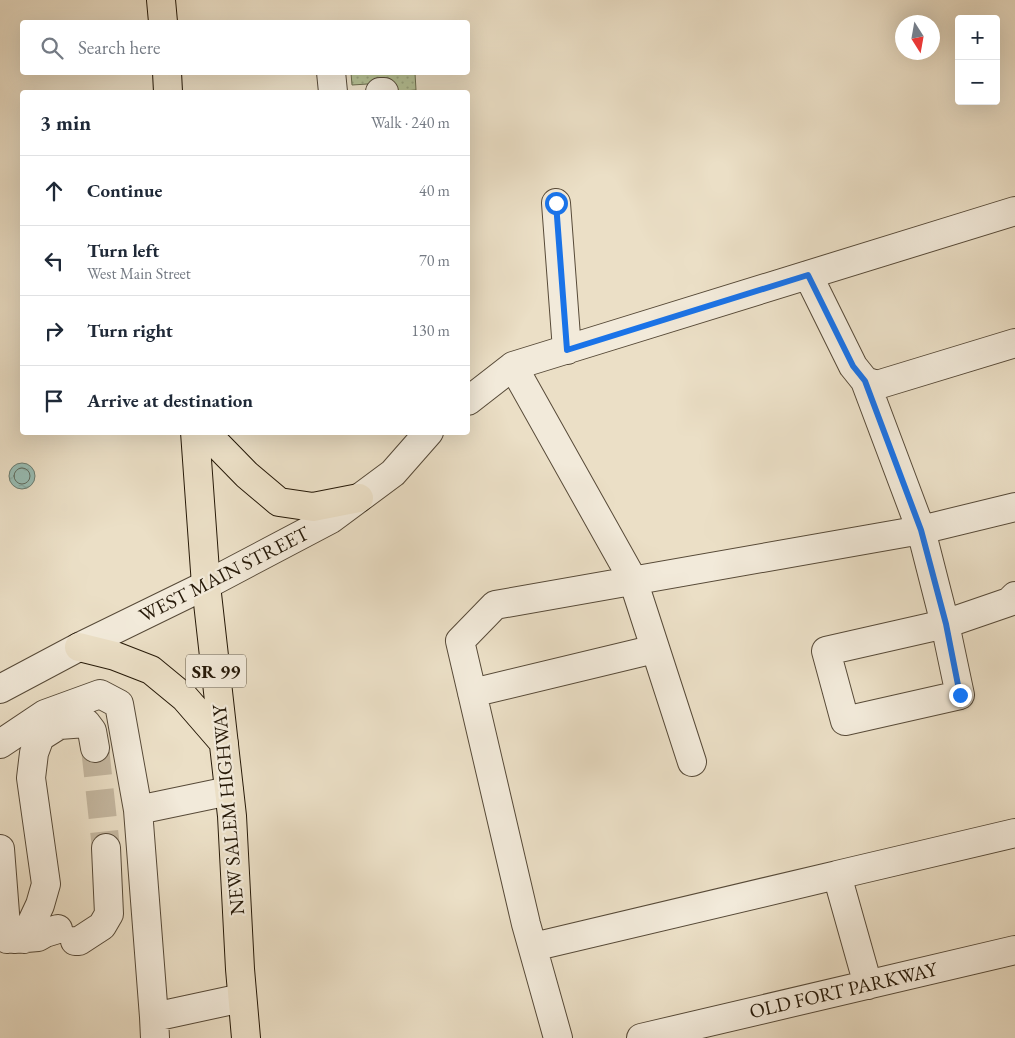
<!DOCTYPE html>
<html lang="en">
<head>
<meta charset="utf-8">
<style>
  body { margin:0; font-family:"EB Garamond",serif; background:#f6f6f7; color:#1f2937 }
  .controls { position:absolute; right:15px; top:15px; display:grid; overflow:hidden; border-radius:5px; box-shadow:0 5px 20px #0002 }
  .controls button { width:45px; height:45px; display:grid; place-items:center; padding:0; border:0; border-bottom:1px solid #e0e1e3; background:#fff; color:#1f2937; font:25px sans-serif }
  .compass { position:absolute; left:895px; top:15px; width:45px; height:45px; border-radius:50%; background:#fff; box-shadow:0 5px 20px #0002; rotate:169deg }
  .stop { position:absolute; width:15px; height:15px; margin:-11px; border:4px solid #1a73e8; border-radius:50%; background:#fff }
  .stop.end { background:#1a73e8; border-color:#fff; box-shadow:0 1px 5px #0008 }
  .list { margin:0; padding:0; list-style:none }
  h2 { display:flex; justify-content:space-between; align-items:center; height:65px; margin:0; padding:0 20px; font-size:21px }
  h2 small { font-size:16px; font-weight:400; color:#747a83 }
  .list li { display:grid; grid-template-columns:32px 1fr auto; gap:15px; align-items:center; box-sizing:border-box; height:70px; padding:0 20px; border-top:1px solid #e0e1e3 }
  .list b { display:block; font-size:19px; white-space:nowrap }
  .list p { margin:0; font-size:16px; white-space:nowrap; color:#747a83 }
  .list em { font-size:16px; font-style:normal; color:#747a83 }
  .icon { flex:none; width:28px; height:28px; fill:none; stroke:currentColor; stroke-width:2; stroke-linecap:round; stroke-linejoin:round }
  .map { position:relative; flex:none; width:1015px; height:1038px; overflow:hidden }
  .search { position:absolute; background:#fff; box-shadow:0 5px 20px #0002; left:20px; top:20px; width:450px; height:55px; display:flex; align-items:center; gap:12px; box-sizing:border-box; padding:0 18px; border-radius:5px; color:#747a83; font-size:19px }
  .panel { position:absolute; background:#fff; box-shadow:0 5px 20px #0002; left:20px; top:90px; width:450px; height:345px; border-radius:5px }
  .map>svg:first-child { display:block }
</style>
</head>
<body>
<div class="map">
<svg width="1015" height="1038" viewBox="0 0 1015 1038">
  <defs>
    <pattern id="park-dots" width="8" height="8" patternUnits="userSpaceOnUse" patternTransform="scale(1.25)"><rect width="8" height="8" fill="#b7c295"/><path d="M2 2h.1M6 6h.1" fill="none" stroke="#9da67f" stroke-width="1.8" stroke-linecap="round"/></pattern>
    <pattern id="water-ripples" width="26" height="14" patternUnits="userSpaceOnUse" patternTransform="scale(1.25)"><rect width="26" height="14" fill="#98bdb4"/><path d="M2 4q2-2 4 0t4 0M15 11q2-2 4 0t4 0" fill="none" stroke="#83a299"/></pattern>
  </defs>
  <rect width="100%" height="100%" fill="#ebdfc6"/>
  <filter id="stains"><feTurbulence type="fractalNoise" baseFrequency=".004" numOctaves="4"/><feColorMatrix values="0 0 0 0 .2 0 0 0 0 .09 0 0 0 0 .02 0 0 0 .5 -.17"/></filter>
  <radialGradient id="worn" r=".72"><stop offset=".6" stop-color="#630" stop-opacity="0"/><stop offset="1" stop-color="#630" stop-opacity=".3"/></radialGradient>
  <!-- park -->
  <path fill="url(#park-dots)" stroke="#6e6e4e" d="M351,73H415L416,90L391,92L383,83L352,85Z"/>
  <!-- water -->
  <path fill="url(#water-ripples)" stroke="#6a7b6f" d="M9 476a13 13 0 1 1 26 0a13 13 0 1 1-26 0Z"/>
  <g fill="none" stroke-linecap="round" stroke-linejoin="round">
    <!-- shore -->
    <path stroke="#5f6b5e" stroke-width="1" d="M14 476a8 8 0 1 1 16 0a8 8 0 1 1-16 0Z"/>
    <!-- minor-tunnel -->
    <path stroke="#c4b7a0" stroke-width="28" stroke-dasharray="28 14" stroke-linecap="butt" d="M95,748L106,848"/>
    <defs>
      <path id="minor" d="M331,72L333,92
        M380,92H384
        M556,203L567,350
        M808,275L853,366L865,381L877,385L1015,343
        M513,366L633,580L692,762
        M468,401L513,366L1015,211
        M1015,507L921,530L945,624L960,695L845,721L826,651L945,624L1009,602L1015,596
        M0,689L79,647L206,585L331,519L393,473L429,432
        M472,693L655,649
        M0,744L45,714L100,694L119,704L138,810L154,1017
        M138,810L229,791
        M0,849L7,939
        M837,875L1015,833
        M14,939L38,937L45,933L58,929
        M24,939L40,905L46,884L31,778L34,753L40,737L59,725L86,723L92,731L95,748
        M75,941H79L102,926L109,914L106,848
        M533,947L837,875L868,985
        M155,1038L154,1017L242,998
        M558,1038L526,924L460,641L495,605L921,530L865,381
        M641,1038L1015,950"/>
      <path id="major" d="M161,0L163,22
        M167,72L168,92
        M195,432L206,585L232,816L240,969L246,1038
        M205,432L247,475L279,502L313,507L359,498
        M79,647L115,656L151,670L185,698L224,743"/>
    </defs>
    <!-- minor casing -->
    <use href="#minor" stroke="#574a38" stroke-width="30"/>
    <!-- major casing -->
    <use href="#major" stroke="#261908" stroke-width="30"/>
    <!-- minor -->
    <use href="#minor" stroke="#f2eada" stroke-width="28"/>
    <!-- major -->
    <use href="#major" stroke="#ebdfc6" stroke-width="28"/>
  </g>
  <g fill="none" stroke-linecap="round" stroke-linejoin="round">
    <!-- route -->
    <path stroke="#1a73e8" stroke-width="6" d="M556,203L567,350L808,275L853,366L865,381L921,530L946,624L960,695"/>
  </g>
  <g text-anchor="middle" stroke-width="4.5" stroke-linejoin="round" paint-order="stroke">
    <!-- shield labels -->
    <rect fill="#f2eada" stroke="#635847" stroke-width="1" x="186" y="654.5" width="60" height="33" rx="4"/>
    <g font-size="19" font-weight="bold" fill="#261908">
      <text x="216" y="678">SR 99</text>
    </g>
    <!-- street labels -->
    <g font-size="20" fill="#261908" stroke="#f2eada">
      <text transform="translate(224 574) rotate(-27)" y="7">WEST MAIN STREET</text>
      <text transform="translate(228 810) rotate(-95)" y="7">NEW SALEM HIGHWAY</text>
      <text transform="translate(843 990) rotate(-13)" y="7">OLD FORT PARKWAY</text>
    </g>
  </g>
  <rect width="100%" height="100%" filter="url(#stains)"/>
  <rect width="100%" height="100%" fill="url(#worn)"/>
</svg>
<div class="controls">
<button>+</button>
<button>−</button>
</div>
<svg class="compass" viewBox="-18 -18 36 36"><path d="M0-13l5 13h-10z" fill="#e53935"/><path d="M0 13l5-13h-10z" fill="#747a83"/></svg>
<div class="stop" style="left:556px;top:203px"></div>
<div class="stop end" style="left:960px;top:695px"></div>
<div class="search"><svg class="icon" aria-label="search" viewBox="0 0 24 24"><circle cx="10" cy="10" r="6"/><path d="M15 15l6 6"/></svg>Search here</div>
<section class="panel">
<h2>3 min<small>Walk · 240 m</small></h2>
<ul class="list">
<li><svg class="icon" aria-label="ahead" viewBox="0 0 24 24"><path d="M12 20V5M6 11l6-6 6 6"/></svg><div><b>Continue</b></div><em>40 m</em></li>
<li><svg class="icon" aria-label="left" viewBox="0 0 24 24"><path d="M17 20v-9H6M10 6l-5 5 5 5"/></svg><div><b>Turn left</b><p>West Main Street</p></div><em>70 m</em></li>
<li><svg class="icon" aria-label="right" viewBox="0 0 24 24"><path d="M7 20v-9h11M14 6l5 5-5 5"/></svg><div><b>Turn right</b></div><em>130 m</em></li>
<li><svg class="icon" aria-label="arrive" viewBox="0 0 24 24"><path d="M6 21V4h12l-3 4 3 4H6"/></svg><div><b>Arrive at destination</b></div></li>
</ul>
</section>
</div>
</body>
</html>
